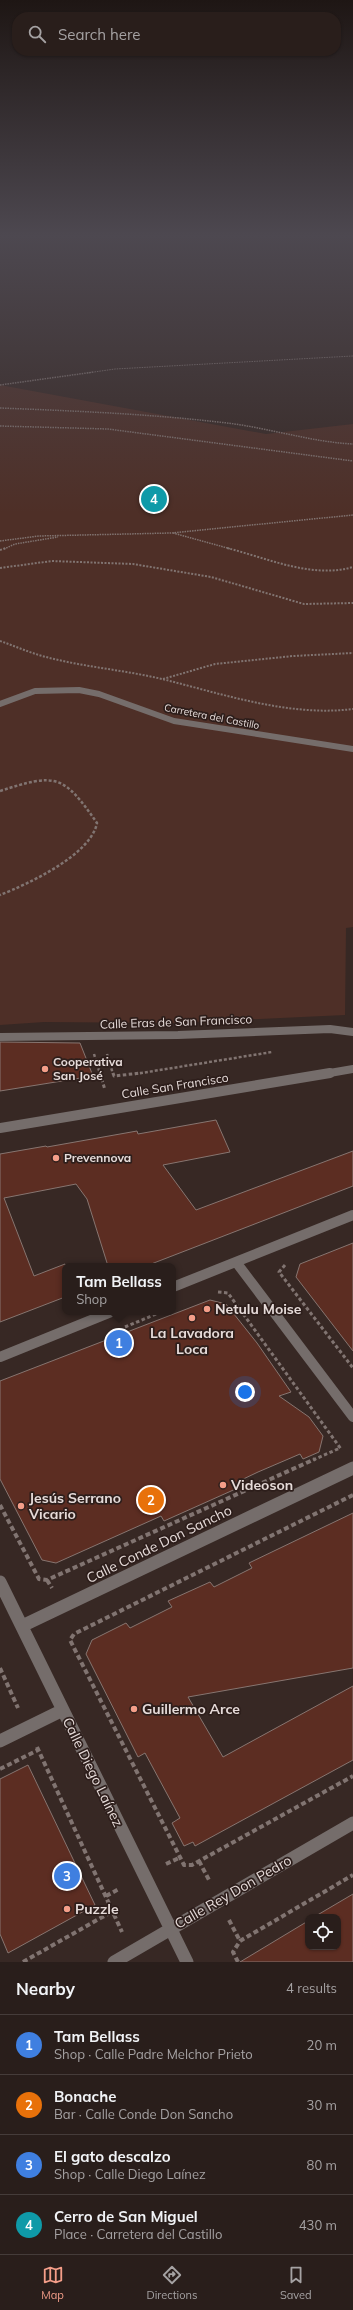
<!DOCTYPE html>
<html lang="en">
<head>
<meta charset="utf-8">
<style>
  body { margin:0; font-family:Mulish,sans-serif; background:#352b28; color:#f1f3f6 }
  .controls { position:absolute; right:12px; bottom:12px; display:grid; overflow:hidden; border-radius:8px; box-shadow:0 1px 3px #0004 }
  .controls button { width:36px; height:36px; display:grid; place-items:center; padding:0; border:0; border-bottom:1px solid #453c3a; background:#291e1b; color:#f1f3f6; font:20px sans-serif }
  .you { position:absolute; left:245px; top:1392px; width:14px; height:14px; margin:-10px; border:3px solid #fff; border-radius:50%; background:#1a73e8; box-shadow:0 0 0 6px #1a73e833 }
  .badge { display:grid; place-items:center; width:26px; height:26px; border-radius:50%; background:#f49e89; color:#fff; font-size:13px; font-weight:700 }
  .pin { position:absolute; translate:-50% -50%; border:2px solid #fff; box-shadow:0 1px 4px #0006 }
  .popup { position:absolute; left:62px; top:1263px; width:114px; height:52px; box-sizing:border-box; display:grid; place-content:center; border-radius:8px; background:#291e1b; filter:drop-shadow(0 1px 3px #0005); font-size:13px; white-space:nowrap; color:#a5a2a3 }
  .popup b { font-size:15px; color:#f1f3f6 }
  .popup::after { content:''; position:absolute; left:50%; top:100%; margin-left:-8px; border:8px solid transparent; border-top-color:#291e1b }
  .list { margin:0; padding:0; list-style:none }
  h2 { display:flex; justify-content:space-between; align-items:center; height:52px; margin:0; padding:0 16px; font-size:17px }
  h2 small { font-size:13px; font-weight:400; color:#a5a2a3 }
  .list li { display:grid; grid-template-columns:26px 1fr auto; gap:12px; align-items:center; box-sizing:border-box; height:60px; padding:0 16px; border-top:1px solid #453c3a }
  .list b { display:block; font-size:15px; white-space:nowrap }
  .list p { margin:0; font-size:13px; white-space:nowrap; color:#a5a2a3 }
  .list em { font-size:13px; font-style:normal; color:#a5a2a3 }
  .icon { flex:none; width:22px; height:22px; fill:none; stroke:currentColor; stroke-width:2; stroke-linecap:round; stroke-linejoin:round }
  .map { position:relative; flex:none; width:353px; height:1962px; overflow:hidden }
  .search { position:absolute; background:#291e1b; box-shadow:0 1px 3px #0004; left:12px; right:12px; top:12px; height:44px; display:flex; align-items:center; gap:10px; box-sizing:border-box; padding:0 14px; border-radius:16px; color:#a5a2a3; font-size:15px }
  .sheet { height:292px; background:#291e1b }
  nav { display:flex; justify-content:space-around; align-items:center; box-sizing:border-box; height:56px; border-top:1px solid #453c3a; background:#291e1b; font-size:11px; color:#a5a2a3 }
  nav a { display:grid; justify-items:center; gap:2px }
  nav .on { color:#f49e89 }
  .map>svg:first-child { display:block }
</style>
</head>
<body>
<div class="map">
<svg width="353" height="1962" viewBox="0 0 353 1962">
  <rect width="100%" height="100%" fill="#372824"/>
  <!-- green -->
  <path fill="#4e2f27" d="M0,385L266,434L353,424V927L346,928L345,1015L172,1023L44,1022L0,1025Z"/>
  <!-- building -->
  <path fill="#5c2d22" stroke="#877570" d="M0,1042L80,1043L93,1076L0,1091Z
    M216,1120L230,1152L163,1165L196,1210L353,1151V1186L146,1266H108L87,1199L76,1184L4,1198L34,1276L65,1264V1297L0,1322V1154L46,1146L47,1147L137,1131L138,1134Z
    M353,1243V1351L296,1277L300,1264Z
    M210,1300L226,1304L257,1343L291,1392L279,1396L309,1417L323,1436L319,1452L303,1459L300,1454L258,1472L237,1482L240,1487L164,1521L161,1516L56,1563L42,1560L0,1479V1381Z
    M353,1513V1668L188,1697L223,1757L353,1686V1760L195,1846L193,1842L184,1846L172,1823L180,1818L145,1753L138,1757L86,1654L92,1640L126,1623L130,1628L172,1607L168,1601L210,1582L214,1587L252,1568L249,1563Z
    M28,1765L95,1905L8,1953L0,1934V1779Z
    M353,1894V1962H240L308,1921V1947H338V1917H314Z"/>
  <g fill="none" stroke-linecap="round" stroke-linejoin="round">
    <!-- path-far5 -->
    <path stroke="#817471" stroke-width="1" stroke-dasharray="1.5 1" stroke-linecap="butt" d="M87,373L115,369L353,356"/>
    <!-- path-far4 -->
    <path stroke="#817471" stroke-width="1.5" stroke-dasharray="1.5 1" stroke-linecap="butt" d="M0,385L94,372
      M0,408C76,411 152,414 227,423C269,428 311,442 353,444
      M0,426L108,429L353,461
      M173,533L231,549
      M0,541L39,536L171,533L353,515
      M4,549L15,544L58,537"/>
    <!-- path-far3 -->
    <path stroke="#817471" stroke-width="2" stroke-dasharray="2 1.5" stroke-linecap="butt" d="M227,548C267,558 312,579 353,567
      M0,550L6,548
      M0,568L52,561L133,564L211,577L304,604L353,603
      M0,641C15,646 30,653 46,657C84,667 124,670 162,679C223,694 289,717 353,709
      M163,679L215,664L293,656L353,653"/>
    <!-- path-far2 -->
    <path stroke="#817471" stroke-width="2.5" stroke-dasharray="3 2" stroke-linecap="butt" d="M0,791C56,773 63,774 97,823C91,855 28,884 0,895
      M94,1054L100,1074
      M107,1054L113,1074
      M135,1074L272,1052"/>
    <!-- path-far1 -->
    <path stroke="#817471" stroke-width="3" stroke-dasharray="3.5 2.5" stroke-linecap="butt" d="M100,1073L105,1090
      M113,1073L114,1076L141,1073
      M285,1265L279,1272L353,1368
      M218,1292L228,1293L341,1449
      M125,1327L161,1312
      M313,1460L340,1448"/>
    <!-- path -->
    <path stroke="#817471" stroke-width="4" stroke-dasharray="5 3" stroke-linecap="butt" d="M353,1495L74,1634L70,1640L184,1865H192L353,1776
      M0,1505L39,1579L47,1580L315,1459
      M47,1580L52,1588
      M0,1668L18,1708
      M37,1747L122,1932
      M0,1769L38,1750
      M199,1861L209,1880
      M166,1864L179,1858
      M106,1896L119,1889
      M229,1920L240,1941
      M23,1962L113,1911
      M238,1962L233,1952L240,1941L353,1875"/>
    <!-- street-far3 -->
    <path stroke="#756d6b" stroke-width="6" d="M0,704L35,691L79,690L99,694L174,721L353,749"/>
    <!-- street-far2 -->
    <path stroke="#756d6b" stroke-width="8" d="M0,1037L178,1035L330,1029L353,1032
      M324,1074L353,1069"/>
    <!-- street-far1 -->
    <path stroke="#756d6b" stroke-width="10" d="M0,1128L330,1073
      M236,1262L353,1417
      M173,1287L353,1215
      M0,1357L111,1312"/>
    <!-- street -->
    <path stroke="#756d6b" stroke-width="13" d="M0,1582L187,1962
      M22,1626L353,1468
      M0,1741L63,1710
      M114,1962L353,1823"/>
  </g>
  <!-- sky -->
  <linearGradient id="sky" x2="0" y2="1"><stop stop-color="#1e1614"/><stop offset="0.46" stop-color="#4d4850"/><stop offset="1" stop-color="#4d4850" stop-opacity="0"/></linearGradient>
  <rect width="353" height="512" fill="url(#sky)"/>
  <!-- markers -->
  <g fill="#f49e89" stroke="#2d1e1b" stroke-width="1.5">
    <circle cx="45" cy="1069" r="4"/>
    <circle cx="56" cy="1158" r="4"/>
    <circle cx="207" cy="1309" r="4"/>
    <circle cx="192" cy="1318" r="4"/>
    <circle cx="223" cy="1485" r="4"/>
    <circle cx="21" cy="1506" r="4"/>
    <circle cx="134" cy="1709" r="4"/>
    <circle cx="67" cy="1909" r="4"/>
  </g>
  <g text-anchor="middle" stroke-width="3.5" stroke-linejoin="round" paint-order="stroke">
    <!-- far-street labels -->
    <g font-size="10" fill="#e6dbd9" stroke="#2d1e1b">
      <text transform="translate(212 716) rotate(11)" y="4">Carretera del Castillo</text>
    </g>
    <!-- street labels -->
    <g font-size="12" fill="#e6dbd9" stroke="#2d1e1b">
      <text transform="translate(176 1022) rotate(-2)" y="4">Calle Eras de San Francisco</text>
      <text transform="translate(175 1086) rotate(-9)" y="4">Calle San Francisco</text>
    </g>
    <!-- poi labels -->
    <g font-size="12" font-weight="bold" fill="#e6dbd9" stroke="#2d1e1b" text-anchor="start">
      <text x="53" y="1066">Cooperativa<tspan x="53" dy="14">San José</tspan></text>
      <text x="64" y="1162">Prevennova</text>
    </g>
    <!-- near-poi labels -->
    <g font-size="14" font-weight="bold" fill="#e6dbd9" stroke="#2d1e1b" text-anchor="start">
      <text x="215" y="1314">Netulu Moise</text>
      <text x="192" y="1338" text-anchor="middle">La Lavadora<tspan x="192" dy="16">Loca</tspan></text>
      <text x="231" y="1490">Videoson</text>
      <text x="29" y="1503">Jesús Serrano<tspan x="29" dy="16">Vicario</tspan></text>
      <text x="142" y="1714">Guillermo Arce</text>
      <text x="75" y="1914">Puzzle</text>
    </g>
    <!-- near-street labels -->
    <g font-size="14" fill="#e6dbd9" stroke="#2d1e1b">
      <text transform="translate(159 1544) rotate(-26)" y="5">Calle Conde Don Sancho</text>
      <text transform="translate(93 1772) rotate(64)" y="5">Calle Diego Laínez</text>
      <text transform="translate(233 1892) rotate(-30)" y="5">Calle Rey Don Pedro</text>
    </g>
  </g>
</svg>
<div class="controls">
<button><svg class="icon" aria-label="locate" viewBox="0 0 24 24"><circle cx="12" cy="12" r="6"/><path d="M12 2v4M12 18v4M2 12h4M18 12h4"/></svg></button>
</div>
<div class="you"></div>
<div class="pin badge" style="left:119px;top:1343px;background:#3f7fe0">1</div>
<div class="popup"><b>Tam Bellass</b>Shop</div>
<div class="pin badge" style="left:151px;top:1500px;background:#e8710a">2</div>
<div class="pin badge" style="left:67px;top:1876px;background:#3f7fe0">3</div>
<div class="pin badge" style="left:154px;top:499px;background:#0f9aa8">4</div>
<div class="search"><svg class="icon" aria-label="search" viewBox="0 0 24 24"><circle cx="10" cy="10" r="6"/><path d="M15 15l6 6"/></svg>Search here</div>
</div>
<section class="sheet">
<h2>Nearby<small>4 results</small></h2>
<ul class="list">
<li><span class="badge" style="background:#3f7fe0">1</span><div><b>Tam Bellass</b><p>Shop · Calle Padre Melchor Prieto</p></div><em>20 m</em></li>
<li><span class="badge" style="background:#e8710a">2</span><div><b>Bonache</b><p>Bar · Calle Conde Don Sancho</p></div><em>30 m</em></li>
<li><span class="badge" style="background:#3f7fe0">3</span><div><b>El gato descalzo</b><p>Shop · Calle Diego Laínez</p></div><em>80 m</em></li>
<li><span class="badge" style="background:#0f9aa8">4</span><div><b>Cerro de San Miguel</b><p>Place · Carretera del Castillo</p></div><em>430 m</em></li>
</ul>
</section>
<nav>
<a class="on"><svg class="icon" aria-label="map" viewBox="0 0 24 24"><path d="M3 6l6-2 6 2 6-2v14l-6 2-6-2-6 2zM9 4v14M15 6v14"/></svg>Map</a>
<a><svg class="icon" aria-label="directions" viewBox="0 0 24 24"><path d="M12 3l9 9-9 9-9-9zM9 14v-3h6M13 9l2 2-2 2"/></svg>Directions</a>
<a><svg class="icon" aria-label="saved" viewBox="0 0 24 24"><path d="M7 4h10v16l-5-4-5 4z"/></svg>Saved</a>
</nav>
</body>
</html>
